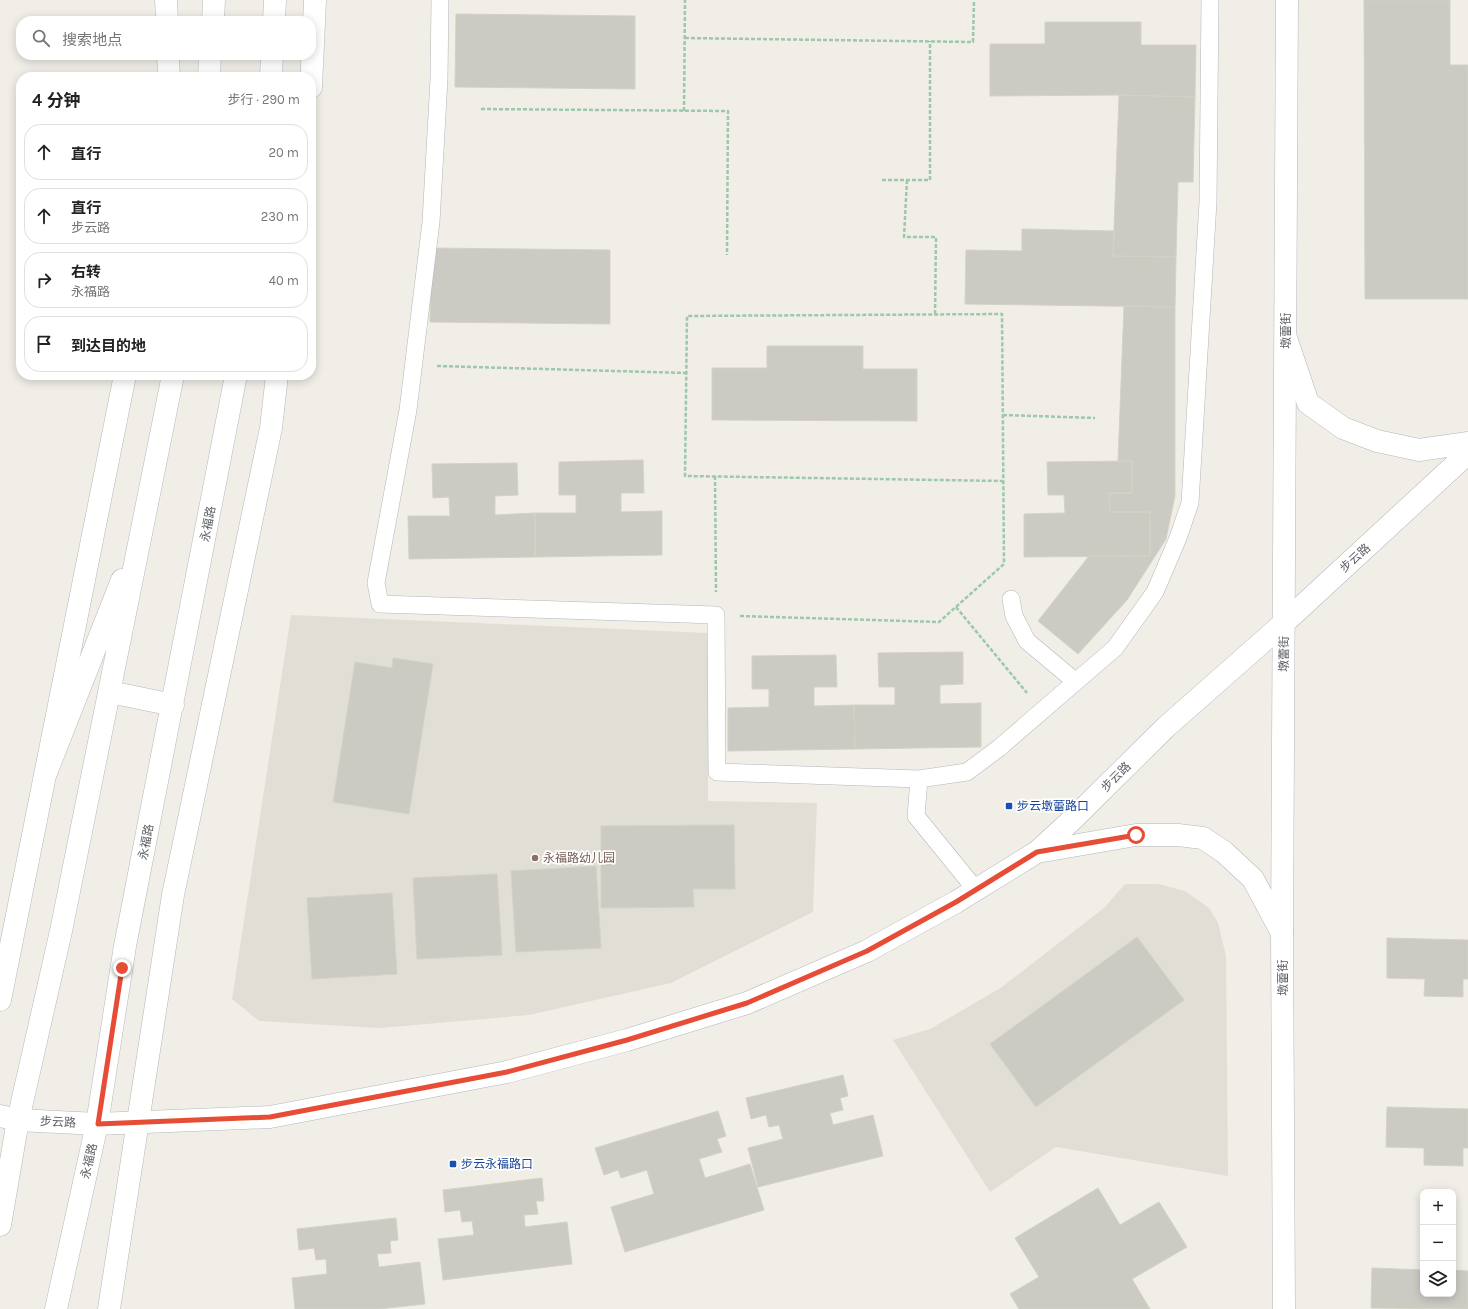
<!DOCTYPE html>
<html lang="zh">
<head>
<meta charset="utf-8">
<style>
  body { margin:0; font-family:Karla,"Noto Sans SC",sans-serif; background:#f6f6f6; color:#222 }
  .controls { position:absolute; right:12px; bottom:12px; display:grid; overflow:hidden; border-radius:8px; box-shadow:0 2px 10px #0003 }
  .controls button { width:36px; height:36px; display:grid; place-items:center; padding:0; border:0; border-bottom:1px solid #e0e0e0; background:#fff; color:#222; font:20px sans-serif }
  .stop { position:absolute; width:12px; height:12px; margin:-9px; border:3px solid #e74d36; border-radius:50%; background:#fff }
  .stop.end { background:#e74d36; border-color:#fff; box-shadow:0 1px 4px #0008 }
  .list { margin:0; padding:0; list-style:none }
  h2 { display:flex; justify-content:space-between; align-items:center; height:52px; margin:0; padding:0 16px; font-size:17px }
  h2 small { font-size:13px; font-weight:400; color:#767676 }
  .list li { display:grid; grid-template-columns:26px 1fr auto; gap:12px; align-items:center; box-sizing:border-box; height:56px; margin:0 8px 8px; padding:0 8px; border:1px solid #e0e0e0; border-radius:16px }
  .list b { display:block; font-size:15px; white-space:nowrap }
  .list p { margin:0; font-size:13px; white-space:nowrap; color:#767676 }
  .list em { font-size:13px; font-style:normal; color:#767676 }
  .icon { flex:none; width:22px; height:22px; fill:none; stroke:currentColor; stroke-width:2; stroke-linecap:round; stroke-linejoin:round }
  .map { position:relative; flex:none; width:1468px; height:1309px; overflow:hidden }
  .search { position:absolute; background:#fff; box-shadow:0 2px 10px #0003; left:16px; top:16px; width:300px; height:44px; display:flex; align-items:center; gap:10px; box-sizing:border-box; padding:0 14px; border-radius:16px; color:#767676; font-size:15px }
  .panel { position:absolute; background:#fff; box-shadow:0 2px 10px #0003; left:16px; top:72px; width:300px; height:308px; border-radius:16px }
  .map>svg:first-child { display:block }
</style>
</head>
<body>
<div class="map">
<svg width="1468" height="1309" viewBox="0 0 1468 1309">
  <rect width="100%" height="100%" fill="#f0eee7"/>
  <!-- education -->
  <path fill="#e0ded5" d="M291,615L708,633V801L817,803L813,912L671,983L529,1015L380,1028L259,1021L232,999Z
    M1125,884H1158L1185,891L1209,908L1218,923L1226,956L1228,1176L1056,1147L990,1192L893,1040L930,1029L1002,987L1104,908Z"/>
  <!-- building -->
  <path fill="#cbcac3" stroke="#d5d1c5" d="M1364,0H1450V65H1468V299H1365Z
    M456,14L635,16V89L455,87Z
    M1045,22H1141V45H1196L1195,97L1119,95L990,96V44H1045Z
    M1119,95L1195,97L1193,182H1178L1176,257L1113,256Z
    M1022,229L1114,231L1113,256L1176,257L1175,307L965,304L966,250L1022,251Z
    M431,248L610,250V324L430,322Z
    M1124,306L1175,307V496L1166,539L1127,600L1078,654L1038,621L1089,556H1150V512H1110L1109,493H1132V461H1118Z
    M767,346H863V369H917V421L712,420V368H767Z
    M643,460L644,493H621V512L662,511V555L535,557V513H576V495H559V462Z
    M1132,461V493H1109L1110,512H1150V556L1024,557V514L1065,513L1064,495H1048L1047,462Z
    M517,463L518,495L495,496V515L535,513V557L409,559L408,516H450L449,497L433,498L432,464Z
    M963,652V684L940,685V704L981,703V747L855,749L854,705H895V687H879L878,653Z
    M836,655L837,687H814V706L854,705L855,749L728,751V708L769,707V689H752V656Z
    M393,658L433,664L409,814L333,802L355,662L392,668Z
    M734,825L735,889H693L694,907L601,908V826Z
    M596,866L601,948L516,952L511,871Z
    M497,874L502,955L417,959L413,878Z
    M392,893L397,974L312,979L307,898Z
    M1137,937L1184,1000L1036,1107L990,1044Z
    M1387,938L1468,940V979H1463V997L1424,996L1425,979L1387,978Z
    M843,1075L848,1096L840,1098L843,1110L830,1113L833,1125L873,1115L883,1156L758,1187L748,1148L783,1139L779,1125L769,1127L766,1115L751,1119L746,1098Z
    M1387,1107L1468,1109V1148H1463V1166L1424,1165V1148L1386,1147Z
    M718,1111L726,1136L717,1139L722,1152L699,1159L705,1178L750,1164L764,1210L625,1252L611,1207L654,1194L647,1170L621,1178L618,1170L604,1175L595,1148Z
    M542,1178L544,1201H536L538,1214L524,1215L525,1227L567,1222L572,1264L443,1280L438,1239L474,1235L472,1221L462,1222L460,1210L445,1212L443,1190Z
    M1098,1188L1120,1225L1159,1202L1187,1247L1132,1279L1150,1309H1019L1010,1294L1039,1277L1015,1238Z
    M396,1218L398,1240L390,1241L391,1253L377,1254L379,1267L420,1262L425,1304L379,1309H295L292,1278L327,1274L326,1259L316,1260L314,1248L299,1250L297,1229Z
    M1372,1268L1423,1270V1294H1453V1270L1468,1271V1309L1371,1308Z"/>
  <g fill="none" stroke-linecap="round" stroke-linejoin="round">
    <defs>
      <path id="service" d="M440,0L439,79L431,222L408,410L376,583L380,604L716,615L717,772L919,779L916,816L976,890
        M1011,599L1014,616L1027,641L1076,682
        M919,779L967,772L999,748L1115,648L1155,592L1178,538L1190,503L1208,202L1210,0"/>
      <path id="minor" d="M166,0L167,21
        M168,55L169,77
        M311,87L315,0
        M0,1000L125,375
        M109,1309L173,895L271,428L277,375
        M1284,1309L1282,933L1287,0"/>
      <path id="tertiary" d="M1286,338L1308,403L1343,428L1377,441L1419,450L1468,443
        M1037,852L1136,835H1178L1203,838L1224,852L1253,879L1282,933
        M0,1116L18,1120L97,1124L270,1117L507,1072L627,1040L747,1003L867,951L956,902L1037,852L1073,819L1166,727L1285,622L1468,453"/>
      <path id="secondary" d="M213,21L214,0
        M274,21L275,0
        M209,77L210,55
        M271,77L272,55
        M110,692L173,705
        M46,773L122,580
        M0,1225L18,1120L61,931L173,375
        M56,1309L97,1124L125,946L236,375"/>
    </defs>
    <!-- service casing -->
    <use href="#service" stroke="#b4b6bb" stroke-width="18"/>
    <!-- minor casing -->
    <use href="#minor" stroke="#b4b6bb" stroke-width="23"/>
    <!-- tertiary casing -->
    <use href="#tertiary" stroke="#b4b6bb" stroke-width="23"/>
    <!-- secondary casing -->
    <use href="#secondary" stroke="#b5b8be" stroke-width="23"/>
    <!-- path -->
    <path stroke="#9dc8ac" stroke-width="2.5" stroke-dasharray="4 2" stroke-linecap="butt" d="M685,38L973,42L974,0
      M481,109L728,111L727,255
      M684,111L685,0
      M882,180H930V41
      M907,180L904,237H936L935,315
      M437,366L686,373
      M1003,415L1095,418
      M715,476L716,592
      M956,607L1027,693
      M740,616L939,622L1004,564L1002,314L687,316L685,476L1003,481"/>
    <!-- service -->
    <use href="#service" stroke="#fff" stroke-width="17"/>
    <!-- minor -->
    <use href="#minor" stroke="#fff" stroke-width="22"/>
    <!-- tertiary -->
    <use href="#tertiary" stroke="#fff" stroke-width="22"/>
    <!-- secondary -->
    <use href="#secondary" stroke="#fff" stroke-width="22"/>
  </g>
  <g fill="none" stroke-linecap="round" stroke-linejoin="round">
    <!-- route -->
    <path stroke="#e74d36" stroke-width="5" d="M122,968L98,1124L270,1117L507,1072L627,1040L747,1003L867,951L956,902L1037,852L1136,835"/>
  </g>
  <!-- markers -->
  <g fill="#1a4fb4" stroke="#fff" stroke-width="1.5">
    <rect x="1005" y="802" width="8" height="8" rx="2"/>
    <rect x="449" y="1160" width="8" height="8" rx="2"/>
  </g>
  <circle fill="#8d6e63" stroke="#fff" stroke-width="1.5" cx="535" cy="858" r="4"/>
  <g text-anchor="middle" stroke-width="3.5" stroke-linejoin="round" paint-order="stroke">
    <!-- street labels -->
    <g font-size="12" fill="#5e6167" stroke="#fff">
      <text transform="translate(1286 331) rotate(-90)" y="4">墩蕾街</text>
      <text transform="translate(208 524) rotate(-79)" y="4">永福路</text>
      <text transform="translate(1355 558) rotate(-42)" y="4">步云路</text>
      <text transform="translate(1284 654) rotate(-89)" y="4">墩蕾街</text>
      <text transform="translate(1116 777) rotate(-45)" y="4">步云路</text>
      <text transform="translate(146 842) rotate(-79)" y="4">永福路</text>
      <text transform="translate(1283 978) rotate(-90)" y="4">墩蕾街</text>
      <text transform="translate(58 1122) rotate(3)" y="4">步云路</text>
      <text transform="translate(89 1161) rotate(-77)" y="4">永福路</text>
    </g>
    <!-- transit labels -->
    <g font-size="12" fill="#164399" stroke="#fff" text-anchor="start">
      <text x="1017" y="810">步云墩蕾路口</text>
      <text x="461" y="1168">步云永福路口</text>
    </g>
    <!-- education labels -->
    <g font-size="12" fill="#785e54" stroke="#fff" text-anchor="start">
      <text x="543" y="862">永福路幼儿园</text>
    </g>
  </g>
</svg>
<div class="controls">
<button>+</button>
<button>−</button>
<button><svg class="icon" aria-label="layers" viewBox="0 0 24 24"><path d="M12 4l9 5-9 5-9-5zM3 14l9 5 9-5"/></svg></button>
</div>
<div class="stop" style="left:1136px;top:835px"></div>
<div class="stop end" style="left:122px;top:968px"></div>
<div class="search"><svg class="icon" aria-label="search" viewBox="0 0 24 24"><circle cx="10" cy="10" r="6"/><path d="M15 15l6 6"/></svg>搜索地点</div>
<section class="panel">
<h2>4 分钟<small>步行 · 290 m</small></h2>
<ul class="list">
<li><svg class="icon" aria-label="ahead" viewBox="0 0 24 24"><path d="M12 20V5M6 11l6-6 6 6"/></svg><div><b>直行</b></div><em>20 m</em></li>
<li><svg class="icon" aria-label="ahead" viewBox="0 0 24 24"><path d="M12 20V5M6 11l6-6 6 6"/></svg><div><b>直行</b><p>步云路</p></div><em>230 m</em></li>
<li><svg class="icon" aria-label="right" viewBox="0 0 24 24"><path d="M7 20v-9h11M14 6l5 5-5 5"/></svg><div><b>右转</b><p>永福路</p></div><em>40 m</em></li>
<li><svg class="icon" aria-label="arrive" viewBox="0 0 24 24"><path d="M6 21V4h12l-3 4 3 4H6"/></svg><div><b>到达目的地</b></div></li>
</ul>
</section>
</div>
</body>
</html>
